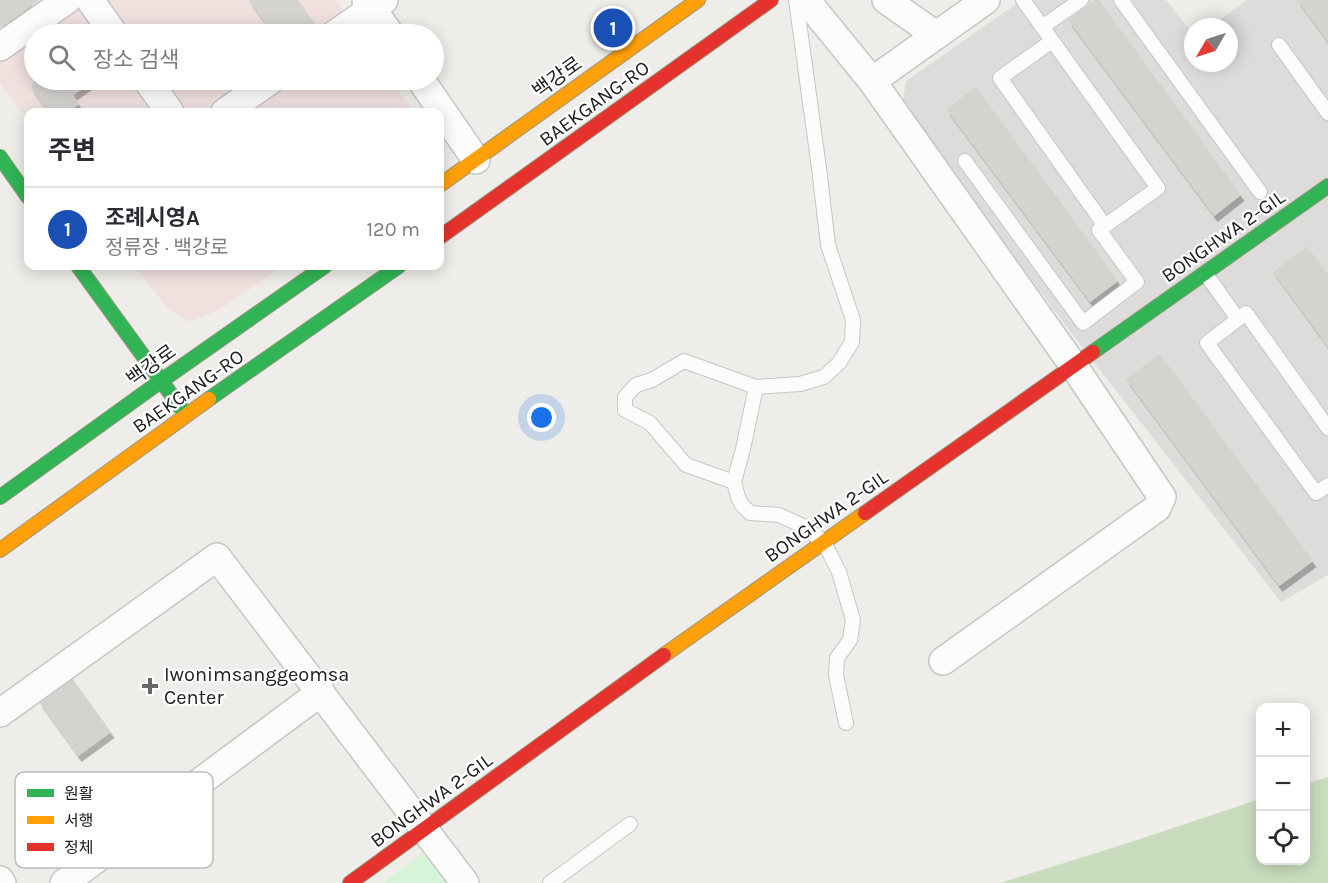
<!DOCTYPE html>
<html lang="ko">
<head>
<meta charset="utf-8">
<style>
  body { margin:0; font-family:Karla,"Noto Sans KR",sans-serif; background:#f2f2f3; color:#2b2b33 }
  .controls { position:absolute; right:18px; bottom:18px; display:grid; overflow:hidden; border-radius:12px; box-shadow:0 3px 15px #0003 }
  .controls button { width:54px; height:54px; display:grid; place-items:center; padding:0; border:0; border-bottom:2px solid #e1e1e2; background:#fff; color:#2b2b33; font:30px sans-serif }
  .compass { position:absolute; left:1184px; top:18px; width:54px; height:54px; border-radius:50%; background:#fff; box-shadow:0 3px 15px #0003; rotate:231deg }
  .you { position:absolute; left:542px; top:418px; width:21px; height:21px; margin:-15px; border:4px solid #fff; border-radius:50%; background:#1a73e8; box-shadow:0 0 0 9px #1a73e833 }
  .badge { display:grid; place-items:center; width:39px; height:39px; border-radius:50%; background:#db2777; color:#fff; font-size:20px; font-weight:700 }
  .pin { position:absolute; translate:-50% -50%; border:3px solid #fff; box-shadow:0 2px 6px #0006 }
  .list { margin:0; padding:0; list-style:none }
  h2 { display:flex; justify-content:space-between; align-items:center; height:78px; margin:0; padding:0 24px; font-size:26px }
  h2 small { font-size:20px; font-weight:400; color:#7c7c81 }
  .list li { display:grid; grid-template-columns:39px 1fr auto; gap:18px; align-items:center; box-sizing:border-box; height:84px; padding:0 24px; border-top:2px solid #e1e1e2 }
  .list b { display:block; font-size:22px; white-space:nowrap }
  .list p { margin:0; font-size:20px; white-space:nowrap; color:#7c7c81 }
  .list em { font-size:20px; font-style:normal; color:#7c7c81 }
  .icon { flex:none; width:33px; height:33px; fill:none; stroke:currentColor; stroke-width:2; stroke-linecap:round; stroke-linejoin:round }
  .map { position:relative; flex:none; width:1328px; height:883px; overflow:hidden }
  .search { position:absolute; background:#fff; box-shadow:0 3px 15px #0003; left:24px; top:24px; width:420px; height:66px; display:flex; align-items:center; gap:15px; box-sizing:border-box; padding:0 21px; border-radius:33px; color:#7c7c81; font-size:22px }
  .panel { position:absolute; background:#fff; box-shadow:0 3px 15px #0003; left:24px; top:108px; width:420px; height:162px; border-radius:12px }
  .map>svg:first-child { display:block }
</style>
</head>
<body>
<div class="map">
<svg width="1328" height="883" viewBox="0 0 1328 883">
  <defs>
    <filter id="shadow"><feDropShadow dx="3.5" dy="6" stdDeviation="0" flood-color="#0004"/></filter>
  </defs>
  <rect width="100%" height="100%" fill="#efede9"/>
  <!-- residential -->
  <path fill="#dedcda" d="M1022,0H1166L1193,34V63H1229V27H1210L1247,0H1328V575L1281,602L1075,338L902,107L906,81Z"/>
  <!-- commercial -->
  <path fill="#f0e1df" d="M0,0H336L360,34H34V80H391L414,112H28V121L0,82Z
    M134,266H284L219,310L189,322L170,310L147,283Z"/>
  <!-- forest -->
  <path fill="#c9ddbe" d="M1328,777V883H1000L1131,842L1260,799V860H1306V784Z"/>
  <!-- park -->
  <path fill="#d8f4d8" d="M432,846L458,883H383Z"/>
  <!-- building -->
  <path fill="#d5d3d0" filter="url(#shadow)" d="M0,0H39L2,27H0Z
    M251,0H298L316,25L303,34H273L249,1Z
    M1095,0H1099L1241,195L1214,216L1068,20Z
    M1297,0H1328V42Z
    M34,80H94L73,95L79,104L68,112H48L31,88Z
    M976,87L1118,281L1090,302L946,109Z
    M1307,246L1328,275V347L1273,272Z
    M1160,354L1313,561L1279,586L1126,379Z
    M72,678L111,732L78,756L39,702Z
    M74,771L116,826L87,847L46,792Z"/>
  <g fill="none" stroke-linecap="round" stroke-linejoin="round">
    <defs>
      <path id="lane" d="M1121,0L1260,192
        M1042,27L1081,0
        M1052,41L1000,78L1105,226
        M1279,45L1328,113
        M965,161L1083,323L1137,282L1099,230L1158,188L1023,0
        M1205,273L1238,319
        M756,387L743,449L734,482L738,497L742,505L750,513L779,515L801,525L824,542L839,572L853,620L850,640L837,658L836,675L846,723
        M1328,428L1246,313L1207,343L1316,493L1328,485
        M734,482L686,465L650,423L625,410V397L636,385L652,380L684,361L756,387L800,384L824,377L839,363L852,342L853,320L828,245L819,168L796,0
        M550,883L630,824"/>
      <path id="street" d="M90,0L114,34
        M366,0L390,34
        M806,0L872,81L1073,365L1162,497L1157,508L943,661
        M886,0L936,35
        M335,34L384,0
        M0,47L67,0
        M147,80L170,112
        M421,80L476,160
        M872,81L986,0
        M225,112L271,80
        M0,713L217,557L465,883
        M0,880L2,883
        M64,883L321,692"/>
      <path id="fast" d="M0,157L28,197
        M78,266L186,415
        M1093,352L1328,186
        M209,399L399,266
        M0,497L161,381L325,266"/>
      <path id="slow" d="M440,185L698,0
        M0,550L209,399
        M664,655L865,513"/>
      <path id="jam" d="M440,237L771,0
        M865,513L1093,352
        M350,883L664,655"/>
    </defs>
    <!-- lane casing -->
    <use href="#lane" stroke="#c7c6c5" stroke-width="16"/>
    <!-- street casing -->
    <use href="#street" stroke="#c7c6c5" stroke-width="30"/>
    <!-- fast casing -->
    <use href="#fast" stroke="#979980" stroke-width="16"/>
    <!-- slow casing -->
    <use href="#slow" stroke="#979980" stroke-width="16"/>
    <!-- jam casing -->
    <use href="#jam" stroke="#979980" stroke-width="16"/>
    <!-- lane -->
    <use href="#lane" stroke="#fdfcfc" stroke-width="14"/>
    <!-- street -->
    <use href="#street" stroke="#fdfcfc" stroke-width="27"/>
    <!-- fast -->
    <use href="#fast" stroke="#30b455" stroke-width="14"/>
    <!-- slow -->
    <use href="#slow" stroke="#ff9f0a" stroke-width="14"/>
    <!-- jam -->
    <use href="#jam" stroke="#e5322d" stroke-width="14"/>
  </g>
  <!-- markers -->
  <path fill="#686866" stroke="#fff" stroke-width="2" d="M147 677h6v6h6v6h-6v6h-6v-6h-6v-6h6z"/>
  <g text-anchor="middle" stroke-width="4.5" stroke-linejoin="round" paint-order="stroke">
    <!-- street labels -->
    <g font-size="20" fill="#202020" stroke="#fff">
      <text transform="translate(557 77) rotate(-36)" y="7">백강로</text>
      <text transform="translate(594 103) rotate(-36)" y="7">BAEKGANG-RO</text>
      <text transform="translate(1223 236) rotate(-35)" y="7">BONGHWA 2-GIL</text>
      <text transform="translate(151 365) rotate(-36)" y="7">백강로</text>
      <text transform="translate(188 391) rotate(-35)" y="7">BAEKGANG-RO</text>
      <text transform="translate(826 516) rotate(-35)" y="7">BONGHWA 2-GIL</text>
      <text transform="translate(431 800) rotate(-36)" y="7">BONGHWA 2-GIL</text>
    </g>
    <!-- poi labels -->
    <g font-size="20" fill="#202020" stroke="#fff" text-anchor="start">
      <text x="164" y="681">Iwonimsanggeomsa<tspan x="164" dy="23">Center</tspan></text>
    </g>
  </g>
  <!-- legend -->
  <rect x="15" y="772" width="198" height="96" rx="9" fill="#fff" stroke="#bcbcbc" stroke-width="1.5"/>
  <rect x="27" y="789" width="27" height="8" fill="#30b455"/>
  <rect x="27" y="816" width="27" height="8" fill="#ff9f0a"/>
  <rect x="27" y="843" width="27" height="8" fill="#e5322d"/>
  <g font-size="16" fill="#202020">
    <text x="64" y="799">원활</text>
    <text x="64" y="826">서행</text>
    <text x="64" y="853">정체</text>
  </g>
</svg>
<div class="controls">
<button>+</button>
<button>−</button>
<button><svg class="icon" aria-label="locate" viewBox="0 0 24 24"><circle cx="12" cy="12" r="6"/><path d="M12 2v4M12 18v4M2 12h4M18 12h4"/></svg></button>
</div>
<svg class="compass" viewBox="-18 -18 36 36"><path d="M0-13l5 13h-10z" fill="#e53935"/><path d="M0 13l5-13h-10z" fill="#7c7c81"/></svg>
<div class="you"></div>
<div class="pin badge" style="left:613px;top:28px;background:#1a4fb4">1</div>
<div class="search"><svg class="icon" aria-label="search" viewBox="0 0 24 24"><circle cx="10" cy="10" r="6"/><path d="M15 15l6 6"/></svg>장소 검색</div>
<section class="panel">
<h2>주변<small></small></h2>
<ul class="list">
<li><span class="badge" style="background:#1a4fb4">1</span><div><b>조례시영A</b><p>정류장 · 백강로</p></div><em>120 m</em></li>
</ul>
</section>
</div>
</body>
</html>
